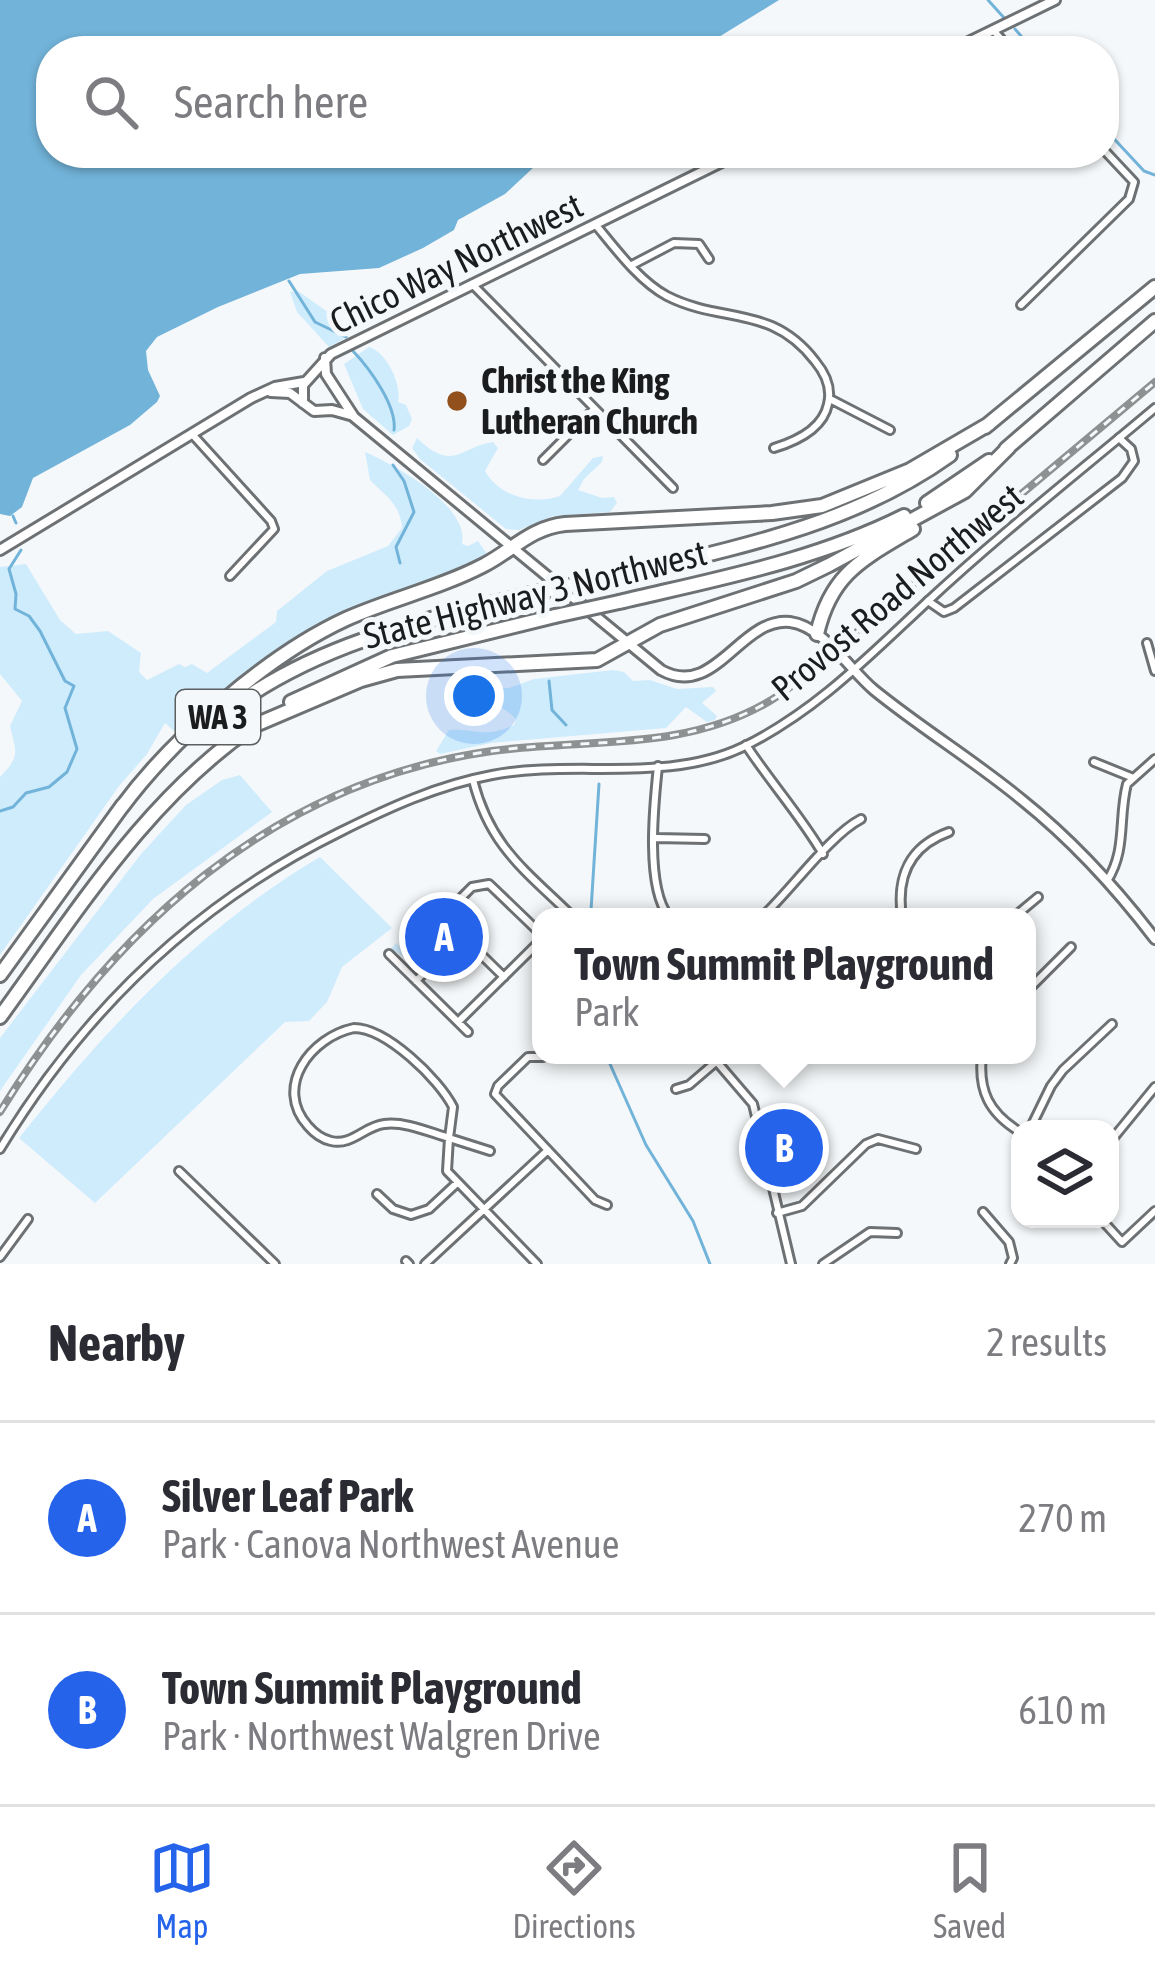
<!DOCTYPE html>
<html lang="en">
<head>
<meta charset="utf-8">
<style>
  body { margin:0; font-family:"Asap Condensed",sans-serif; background:#f7f7f7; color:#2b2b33 }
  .controls { position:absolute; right:36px; bottom:36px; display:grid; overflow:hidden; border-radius:24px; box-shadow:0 3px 9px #0004 }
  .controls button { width:108px; height:108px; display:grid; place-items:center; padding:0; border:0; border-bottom:3px solid #e1e1e2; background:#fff; color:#2b2b33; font:60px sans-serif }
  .you { position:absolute; left:474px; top:696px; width:42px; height:42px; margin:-30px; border:9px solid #fff; border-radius:50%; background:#1a73e8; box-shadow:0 0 0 18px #1a73e833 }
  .badge { display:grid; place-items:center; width:78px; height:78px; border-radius:50%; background:#2563eb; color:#fff; font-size:39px; font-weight:700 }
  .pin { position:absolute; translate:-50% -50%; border:6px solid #fff; box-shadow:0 3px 12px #0006 }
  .popup { position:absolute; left:532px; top:908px; width:504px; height:156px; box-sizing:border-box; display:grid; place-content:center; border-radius:24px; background:#fff; filter:drop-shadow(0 3px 9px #0005); font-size:39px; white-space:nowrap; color:#7c7c81 }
  .popup b { font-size:45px; color:#2b2b33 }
  .popup::after { content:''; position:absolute; left:50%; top:100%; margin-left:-24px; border:24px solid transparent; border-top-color:#fff }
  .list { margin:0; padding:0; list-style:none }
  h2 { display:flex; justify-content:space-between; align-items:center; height:156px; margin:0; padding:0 48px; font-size:51px }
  h2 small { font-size:39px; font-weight:400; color:#7c7c81 }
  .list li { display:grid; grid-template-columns:78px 1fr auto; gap:36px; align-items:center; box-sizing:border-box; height:192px; padding:0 48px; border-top:3px solid #e1e1e2 }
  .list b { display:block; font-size:45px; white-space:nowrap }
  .list p { margin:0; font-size:39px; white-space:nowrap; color:#7c7c81 }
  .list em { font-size:39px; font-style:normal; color:#7c7c81 }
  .icon { flex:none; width:66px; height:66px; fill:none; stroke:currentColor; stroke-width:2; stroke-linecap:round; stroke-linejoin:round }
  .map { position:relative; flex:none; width:1155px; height:1264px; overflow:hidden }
  .search { position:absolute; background:#fff; box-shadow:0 3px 9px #0004; left:36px; right:36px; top:36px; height:132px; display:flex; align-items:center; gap:30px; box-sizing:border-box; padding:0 42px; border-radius:48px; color:#7c7c81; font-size:45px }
  .sheet { height:540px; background:#fff }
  nav { display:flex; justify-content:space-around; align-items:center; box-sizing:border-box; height:168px; border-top:3px solid #e1e1e2; background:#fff; font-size:33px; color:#7c7c81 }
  nav a { display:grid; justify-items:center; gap:6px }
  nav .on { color:#2563eb }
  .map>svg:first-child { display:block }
</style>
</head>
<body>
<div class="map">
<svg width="1155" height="1264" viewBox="0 0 1155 1264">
  <rect width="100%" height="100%" fill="#f5f8fa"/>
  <!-- green -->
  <path fill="#cfecfd" d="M298,291L339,320L349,336L329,347L297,312L290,292Z
    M369,347C387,352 402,385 398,402L406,405L412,419L409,426L393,435L363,409L344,364Z
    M417,438C453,473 460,447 493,442L498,448L485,471C500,497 533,505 560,496L593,458L603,456L602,462L584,479L578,490L602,498L614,497L617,503L610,512L553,516L519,530L506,529L420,459L412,448Z
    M365,452C395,465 470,506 462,544L468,546L478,541L487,554L485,559L360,604L319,624L233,684L175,732L165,723L147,754L119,786L0,955V777C21,755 16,753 10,726L22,701L0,674V567L26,564L60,620L76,634L108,631L141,653L139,672L147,680L179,664L185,667L192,664L207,673L276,622L277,611L327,571L388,546L402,528C400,503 386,497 370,480Z
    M613,670L624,672L633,681L650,680L677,689L713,687L716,691L702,703L717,716L715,720L707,722L686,707L666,728L491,743L440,754L436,751L449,730C475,728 483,739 514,725L516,719C501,704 484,699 464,697L463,689L509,688L534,679Z
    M240,775L272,812L153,899L81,975L0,1091V1038L141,854L186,805L222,780Z
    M320,857L392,928L342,967L327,1002L309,1021L285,1022L95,1203L19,1138C106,1029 198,929 320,857Z
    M443,901L449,906L448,920L454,938L421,972L411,973L405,966L408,962L397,952L393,955L389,951L396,943L411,958L430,956L435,947L434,910Z"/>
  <!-- water -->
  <path fill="#72b3d9" d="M0,0H779L696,51H51V153H549L505,194L458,220L454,230L423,248L379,268L300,274L218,307L157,337L146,351L148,370L160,396L157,402L130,425L33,478L22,507L10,516L0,514Z"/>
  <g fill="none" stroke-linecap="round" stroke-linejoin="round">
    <!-- stream -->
    <path stroke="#72b3d9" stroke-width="3" d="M988,0L1006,20
      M1015,29L1034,51
      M1104,128L1144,171L1155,175
      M289,281L315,322L346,337
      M353,351C370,369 397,406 394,430
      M393,465L404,481L414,512L396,547L400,563
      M13,516L16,523
      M549,681L552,710L566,725
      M0,811L13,807L26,793L49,787L67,772L77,749L65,708L74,686L65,681L40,631L29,616L15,609L16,594L9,569L21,550
      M591,910L599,784
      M606,1055L646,1145L693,1221L710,1264"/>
    <defs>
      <path id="minor" d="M993,30L1012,51
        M595,224C615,248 639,281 667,296C722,324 771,304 815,361C825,373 832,388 828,404C823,429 797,441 774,448
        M632,265L674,243L699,244L709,259
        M472,284L673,488
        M1021,305L1129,199L1134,182L1104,150
        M830,399L890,430
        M192,434L271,521L274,529L230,576
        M543,460L593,410
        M928,601L944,612L954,608L1122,478L1134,461L1131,449L1119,438
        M1147,643L1155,671
        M746,745C771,783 800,815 823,854
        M1094,762L1131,777
        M658,766C654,804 645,887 669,917
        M473,780C490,847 525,870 573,917
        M656,838L705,839
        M1107,881C1127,850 1118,818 1127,784L1155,759
        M762,917C791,890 830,835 861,819
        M902,917C896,876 910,846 949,832
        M1014,917L1038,897
        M389,954L468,1032
        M504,977L459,933L450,918L455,904L472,887L489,884L541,934
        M416,981L461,935
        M1027,991L1071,947
        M458,1022L541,940
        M354,1028C386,1028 439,1079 453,1107L449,1138C429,1132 404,1121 384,1124C365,1126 352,1146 331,1141C322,1139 314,1133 308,1126C273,1087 311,1037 354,1028Z
        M711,1055L753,1104L791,1264
        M982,1055C978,1091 989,1113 1020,1132
        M543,1057H528L498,1086L495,1094L595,1200L607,1205
        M676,1089L689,1085L717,1061
        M1030,1129L1051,1086L1063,1070L1112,1024
        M1110,1142L1155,1087
        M490,1151L449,1138L447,1171L537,1264
        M179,1171L275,1264
        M377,1194L393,1209L411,1215L429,1209L457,1183
        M983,1212L1009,1242L1013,1258L1010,1264
        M777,1213L802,1206L866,1144L878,1139L916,1149
        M1101,1219L1122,1242L1155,1211
        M0,1257L28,1219
        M406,1261L409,1264
        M425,1264L548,1150
        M823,1264L870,1232L897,1233"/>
      <path id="tertiary" d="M0,1149C83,1012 196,903 340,832C388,808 438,785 492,775C573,759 666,784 743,747C815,712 869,656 927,602C1000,534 1079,472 1155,408"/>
      <path id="secondary" d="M950,51L1055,0
        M325,358L326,374L354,417L661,670C715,700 740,617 790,622C823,626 850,670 874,690C922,729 975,761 1022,800C1072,840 1116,888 1155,939
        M271,392L290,393L314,411L332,410L350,415
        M303,403V385L331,354L740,153
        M0,550L251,398L275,387L304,382"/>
      <path id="motorway" d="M985,427L1155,287
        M1006,449L1155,321
        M927,503L989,461
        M594,581C718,551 844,531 950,455
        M619,602C716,579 814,561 904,516
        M817,634C831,573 863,559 913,529
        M291,702L392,656L555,616
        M227,711C317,643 424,620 531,594
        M253,726L361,680L397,670L597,660L660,625L796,581L829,565L965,491L1009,447
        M121,808C172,739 266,656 346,619C391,599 440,588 484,565C513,550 530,528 565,524L772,513L822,506L910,470L989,424
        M0,975L123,805
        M0,1017C76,913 149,794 259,722"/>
    </defs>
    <!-- minor casing -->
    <use href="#minor" stroke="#6e7173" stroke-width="12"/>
    <!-- tertiary casing -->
    <use href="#tertiary" stroke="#6e7173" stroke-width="12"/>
    <!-- secondary casing -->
    <use href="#secondary" stroke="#6e7173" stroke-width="14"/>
    <!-- motorway casing -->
    <use href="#motorway" stroke="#6e7173" stroke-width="18"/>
    <!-- minor -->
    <use href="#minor" stroke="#fff" stroke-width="6"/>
    <!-- tertiary -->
    <use href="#tertiary" stroke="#fff" stroke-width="6"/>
    <!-- secondary -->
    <use href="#secondary" stroke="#fff" stroke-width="8"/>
    <!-- motorway -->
    <use href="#motorway" stroke="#fff" stroke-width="12"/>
    <defs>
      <path id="rail" d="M0,1112C113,929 271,782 492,751C587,738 682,752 768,702C792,688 812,669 833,652L1155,382"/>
    </defs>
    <!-- rail casing -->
    <use href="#rail" stroke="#8e9192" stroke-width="8"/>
    <!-- rail -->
    <use href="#rail" stroke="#f5f8fa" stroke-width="3" stroke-dasharray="9" stroke-linecap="butt"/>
    <defs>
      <path id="motorway-bridge" d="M531,594L594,581
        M555,616L619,602"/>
    </defs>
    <!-- motorway-bridge casing -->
    <use href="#motorway-bridge" stroke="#6e7173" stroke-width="18" stroke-linecap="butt"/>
    <!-- motorway-bridge -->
    <use href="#motorway-bridge" stroke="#fff" stroke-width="12"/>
  </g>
  <!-- markers -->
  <circle fill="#91501c" stroke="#f5f8fa" stroke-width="4.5" cx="457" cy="401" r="12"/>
  <g text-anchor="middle" stroke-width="10" stroke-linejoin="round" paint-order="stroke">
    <!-- shield labels -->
    <rect fill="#f5f8fa" stroke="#5c5e5f" stroke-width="3" x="176" y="690" width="84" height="54" rx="9"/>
    <g font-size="33" font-weight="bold" fill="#1b1c1d">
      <text x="218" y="729">WA 3</text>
    </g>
    <!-- street labels -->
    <g font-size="36" fill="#1b1c1d" stroke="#f5f8fa">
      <text transform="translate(456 263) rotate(-26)" y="13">Chico Way Northwest</text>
      <text transform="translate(897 592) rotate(-40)" y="13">Provost Road Northwest</text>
      <text transform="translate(535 594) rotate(-14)" y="13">State Highway 3 Northwest</text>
    </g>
    <!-- poi labels -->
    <g font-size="36" font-weight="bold" fill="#1b1c1d" stroke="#f5f8fa" text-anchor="start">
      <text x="481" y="393">Christ the King<tspan x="481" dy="41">Lutheran Church</tspan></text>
    </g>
  </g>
</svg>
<div class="controls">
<button><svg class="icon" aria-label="layers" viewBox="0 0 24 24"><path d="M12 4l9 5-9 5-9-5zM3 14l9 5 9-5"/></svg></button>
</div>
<div class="you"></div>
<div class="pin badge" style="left:444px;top:937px">A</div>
<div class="pin badge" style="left:784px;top:1148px">B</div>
<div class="popup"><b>Town Summit Playground</b>Park</div>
<div class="search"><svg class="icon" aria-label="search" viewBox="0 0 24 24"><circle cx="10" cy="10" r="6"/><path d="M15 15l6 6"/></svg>Search here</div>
</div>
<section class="sheet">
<h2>Nearby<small>2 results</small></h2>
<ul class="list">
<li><span class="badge">A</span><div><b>Silver Leaf Park</b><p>Park · Canova Northwest Avenue</p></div><em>270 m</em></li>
<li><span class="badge">B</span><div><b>Town Summit Playground</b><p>Park · Northwest Walgren Drive</p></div><em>610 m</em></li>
</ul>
</section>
<nav>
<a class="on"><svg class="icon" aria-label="map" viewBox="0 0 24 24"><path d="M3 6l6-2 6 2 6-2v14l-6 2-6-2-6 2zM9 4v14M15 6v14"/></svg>Map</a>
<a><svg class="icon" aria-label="directions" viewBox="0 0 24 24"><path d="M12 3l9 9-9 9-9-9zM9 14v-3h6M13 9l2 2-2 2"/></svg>Directions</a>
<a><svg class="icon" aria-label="saved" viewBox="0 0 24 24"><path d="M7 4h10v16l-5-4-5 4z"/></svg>Saved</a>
</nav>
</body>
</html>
